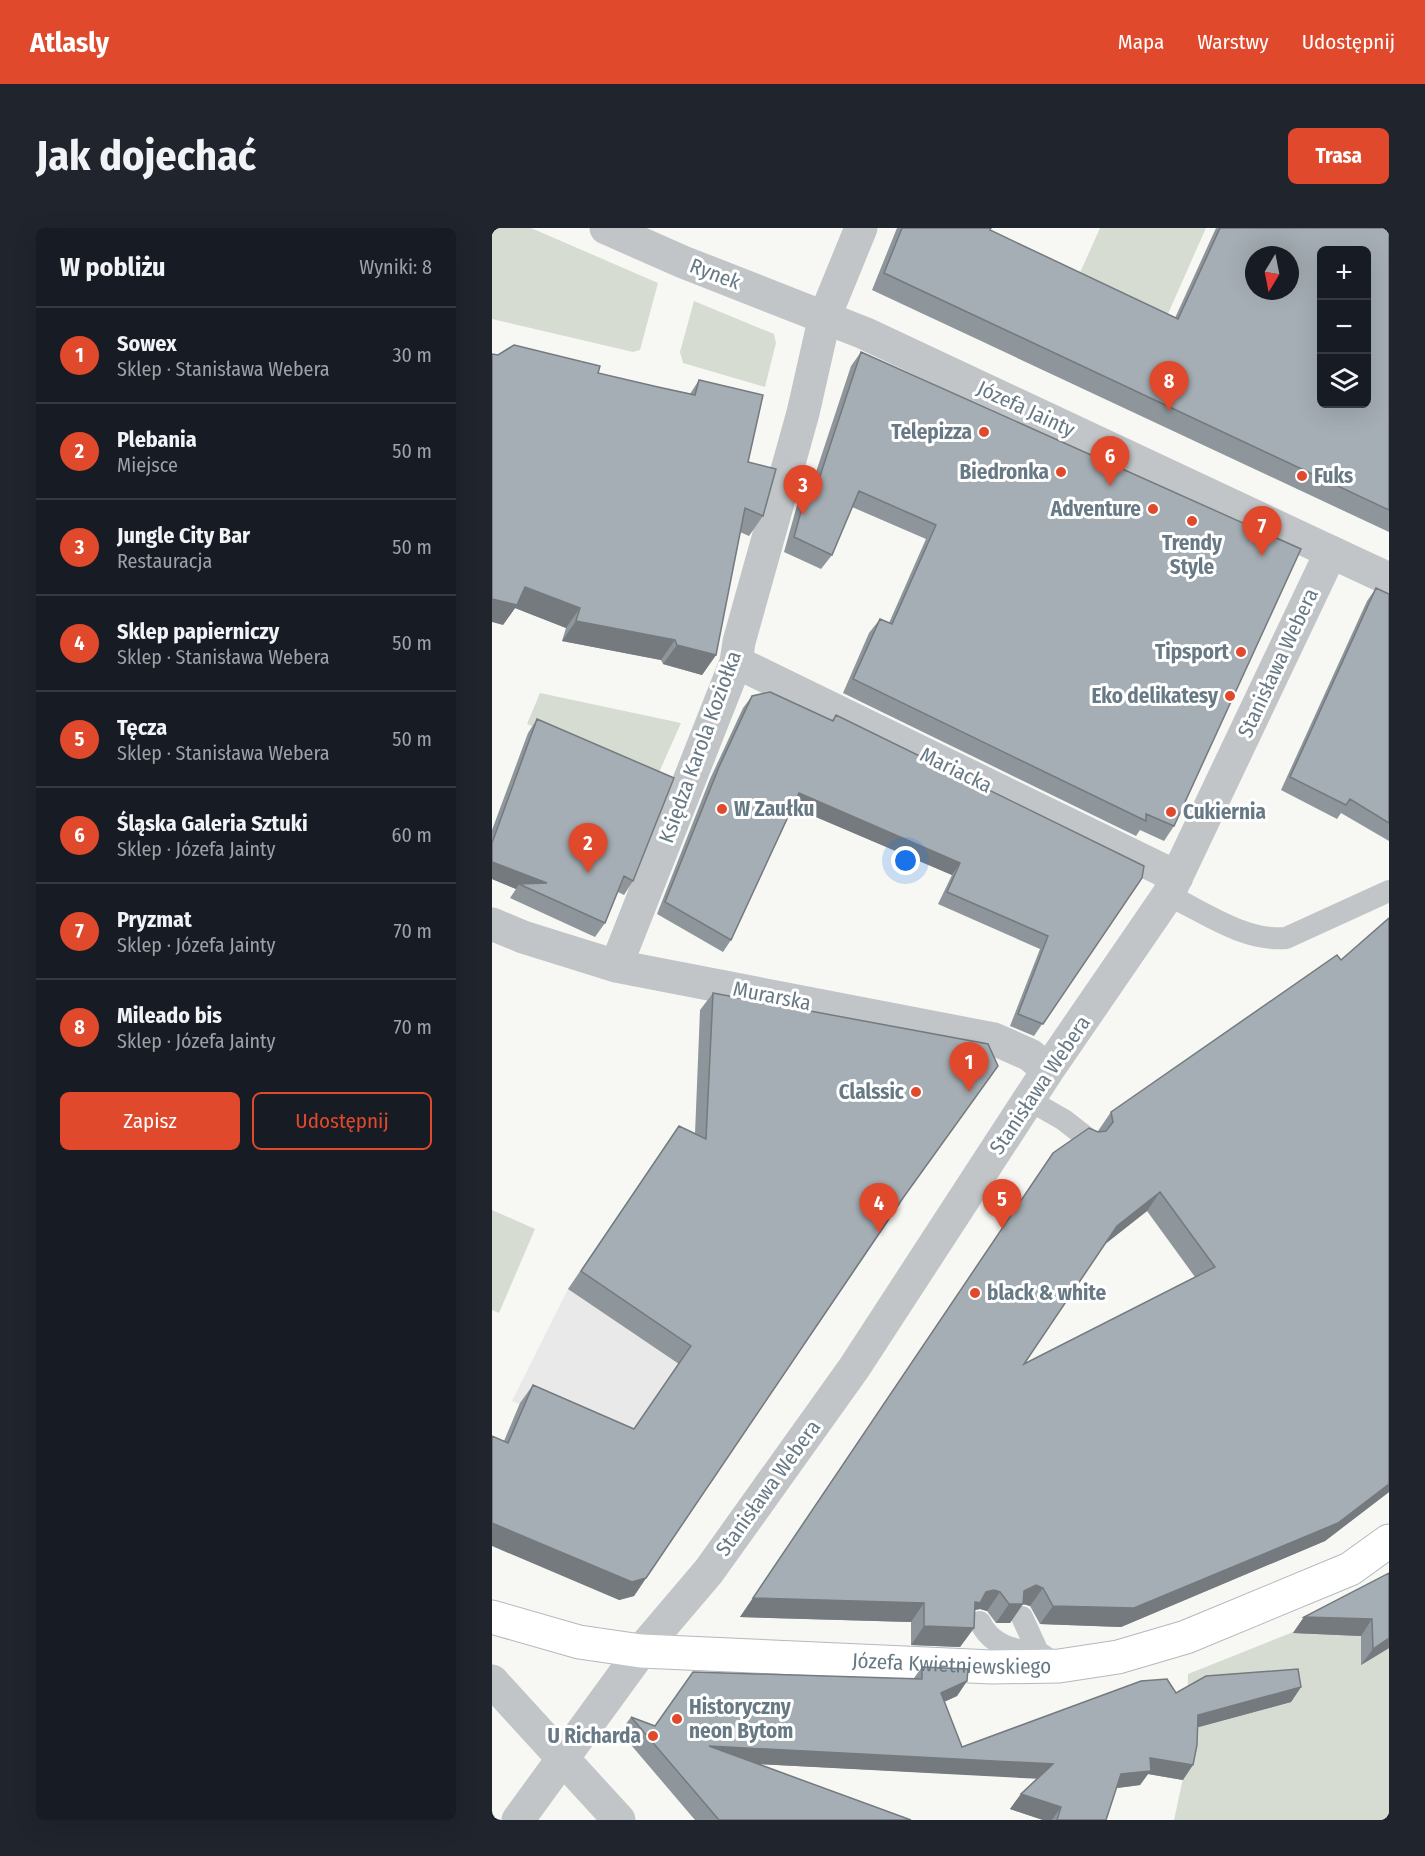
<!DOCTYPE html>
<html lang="pl">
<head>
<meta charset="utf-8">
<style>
  body { margin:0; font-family:"Fira Sans Condensed",sans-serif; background:#20242c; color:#f1f3f6 }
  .controls { position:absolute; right:18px; top:18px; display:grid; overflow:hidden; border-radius:9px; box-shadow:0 6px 24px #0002 }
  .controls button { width:54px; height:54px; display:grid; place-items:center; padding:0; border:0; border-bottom:2px solid #363941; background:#171b24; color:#f1f3f6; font:30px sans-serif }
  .compass { position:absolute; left:753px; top:18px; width:54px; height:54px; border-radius:50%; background:#171b24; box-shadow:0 6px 24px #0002; rotate:190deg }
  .you { position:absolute; left:414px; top:633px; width:21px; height:21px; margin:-15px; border:4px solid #fff; border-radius:50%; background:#1a73e8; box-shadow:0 0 0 9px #1a73e833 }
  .badge { display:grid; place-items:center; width:39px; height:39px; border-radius:50%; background:#e0492b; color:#fff; font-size:20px; font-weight:700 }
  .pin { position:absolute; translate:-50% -50px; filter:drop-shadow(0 2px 3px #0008) }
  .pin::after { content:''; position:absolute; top:32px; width:21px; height:18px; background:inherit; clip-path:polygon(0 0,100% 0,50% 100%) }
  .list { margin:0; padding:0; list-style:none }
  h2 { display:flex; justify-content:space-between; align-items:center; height:78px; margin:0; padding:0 24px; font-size:26px }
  h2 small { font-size:20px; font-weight:400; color:#9ea1a6 }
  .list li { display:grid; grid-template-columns:39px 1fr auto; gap:18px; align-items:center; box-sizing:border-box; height:96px; padding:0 24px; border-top:2px solid #363941 }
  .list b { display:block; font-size:22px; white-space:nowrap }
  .list p { margin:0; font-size:20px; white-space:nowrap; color:#9ea1a6 }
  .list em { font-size:20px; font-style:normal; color:#9ea1a6 }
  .actions { display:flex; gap:12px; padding:18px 24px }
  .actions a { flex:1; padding:14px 0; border:2px solid #e0492b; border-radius:9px; text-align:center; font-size:21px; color:#e0492b }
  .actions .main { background:#e0492b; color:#fff }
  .icon { flex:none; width:33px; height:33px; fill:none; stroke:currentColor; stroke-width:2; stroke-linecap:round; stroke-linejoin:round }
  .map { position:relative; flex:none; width:897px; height:1592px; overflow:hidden; border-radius:9px }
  header { display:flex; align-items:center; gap:36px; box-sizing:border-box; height:84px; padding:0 30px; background:#e0492b; color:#fff }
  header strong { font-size:28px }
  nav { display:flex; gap:33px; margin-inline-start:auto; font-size:21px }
  .intro { display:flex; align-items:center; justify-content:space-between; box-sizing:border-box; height:144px; padding:0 36px }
  h1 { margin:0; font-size:42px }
  .button { padding:15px 27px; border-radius:9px; background:#e0492b; color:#fff; font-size:21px; font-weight:700 }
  main { display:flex; gap:36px; padding:0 36px }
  aside { flex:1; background:#171b24; border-radius:9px; box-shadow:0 6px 24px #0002 }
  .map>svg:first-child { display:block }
</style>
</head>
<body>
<header>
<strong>Atlasly</strong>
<nav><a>Mapa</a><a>Warstwy</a><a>Udostępnij</a></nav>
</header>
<div class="intro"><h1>Jak dojechać</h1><a class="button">Trasa</a></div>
<main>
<aside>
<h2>W pobliżu<small>Wyniki: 8</small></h2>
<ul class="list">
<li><span class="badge">1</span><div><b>Sowex</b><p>Sklep · Stanisława Webera</p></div><em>30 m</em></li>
<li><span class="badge">2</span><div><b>Plebania</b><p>Miejsce</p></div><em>50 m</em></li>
<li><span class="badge">3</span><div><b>Jungle City Bar</b><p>Restauracja</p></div><em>50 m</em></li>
<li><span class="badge">4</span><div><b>Sklep papierniczy</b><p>Sklep · Stanisława Webera</p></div><em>50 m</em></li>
<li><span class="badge">5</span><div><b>Tęcza</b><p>Sklep · Stanisława Webera</p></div><em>50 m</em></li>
<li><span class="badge">6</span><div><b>Śląska Galeria Sztuki</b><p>Sklep · Józefa Jainty</p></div><em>60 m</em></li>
<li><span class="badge">7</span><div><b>Pryzmat</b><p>Sklep · Józefa Jainty</p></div><em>70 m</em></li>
<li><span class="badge">8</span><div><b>Mileado bis</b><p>Sklep · Józefa Jainty</p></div><em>70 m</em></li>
</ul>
<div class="actions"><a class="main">Zapisz</a><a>Udostępnij</a></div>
</aside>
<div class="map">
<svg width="897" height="1592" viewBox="0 0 897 1592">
  <rect width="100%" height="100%" fill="#f7f7f4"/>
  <!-- built -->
  <path fill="#e8e9e8" d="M175,915L380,1017L219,1256L20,1173L76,1061Z"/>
  <!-- green -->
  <path fill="#d7dcd3" d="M0,0H39L166,55L148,122L141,124L0,91Z
    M608,0H714L675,88L587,47Z
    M202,73L282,106L284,115L273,159L191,135L188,124Z
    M48,465L189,495L165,549L35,496Z
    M0,982L43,1001L7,1085L0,1082Z
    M897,1353V1592H682L695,1532L696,1446L806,1402Z"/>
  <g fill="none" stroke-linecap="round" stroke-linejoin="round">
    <defs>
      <g id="secondary">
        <path id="s1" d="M0,1389L87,1414L149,1423L500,1439L567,1438L626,1429L694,1409L858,1341L897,1313"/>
      </g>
    </defs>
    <!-- secondary casing -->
    <use href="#secondary" stroke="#b3b9bd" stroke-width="35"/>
    <!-- service -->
    <path stroke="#c1c5c8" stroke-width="22" d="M676,667C712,684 753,714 794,710L897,663
      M537,872L572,892L595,910
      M530,1389L546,1424L558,1432
      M488,1394C499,1417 521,1423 546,1424"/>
    <!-- pedestrian -->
    <path stroke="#c1c5c8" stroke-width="33" d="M114,0L191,34L372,105L839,324
      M333,88L369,0"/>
    <!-- minor -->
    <path stroke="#c1c5c8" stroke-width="33" d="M244,434L685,649
      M0,696L31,709L124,738L502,811L538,827L556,842
      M124,738L244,434L247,414L311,185L333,88
      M26,1592L149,1423L217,1343L362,1140L556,842L676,667L839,324L897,351"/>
    <!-- tertiary -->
    <path stroke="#c1c5c8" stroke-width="33" d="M0,1453L127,1592"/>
    <!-- secondary -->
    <use href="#secondary" stroke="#fff" stroke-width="33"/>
  </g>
  <!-- wall -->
  <path fill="#8e969b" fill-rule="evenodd" d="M405,0H499L498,2L683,90L724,0H897V304L380,62Z
    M369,124L682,598L672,613L648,602L644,608L351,465L377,405L388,391L397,395L434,311L360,279L340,327L329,341L292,324L307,270L317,255L320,256L359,138Z
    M106,145L166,159L198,166L207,152L256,234L271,288L257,308L248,304L224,427L210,447L171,436L169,432L70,413L74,400L23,380L11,397Z
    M884,360L897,366V613L849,585L845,591L789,562L875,373Z
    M260,468L340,492L344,487L650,650L542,808L518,798L548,721L446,676L460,647L301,579L239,712L231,724L165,686L218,551L251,480Z
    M45,491L141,653L132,667L126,664L113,695L103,709L18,670L24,661L0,651V602L36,505Z
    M897,690V1264L833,1313L629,1399L548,1396L538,1378L531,1376L518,1395H504L495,1383L488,1381L483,1382L482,1400L468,1419L419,1417V1394L248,1389L548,944L606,904V903L619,884L849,732ZM655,983L703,1049L532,1136L613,1016Z
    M221,765L408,976L142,1368L127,1372L12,1213L28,1175L41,1157L142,1201L187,1136L76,1061L187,898L203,906L208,782Z
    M897,1345V1420L869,1437V1408L801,1405L812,1389Z
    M430,1439L475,1453L465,1468L452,1474L470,1519L684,1465L809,1459L799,1474L706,1499L691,1552L656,1546L648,1557L624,1560L614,1592H551L518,1581L529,1566L545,1550L266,1536L419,1592H203L128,1504L139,1489L163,1498L422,1450Z"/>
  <!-- shaded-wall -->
  <path fill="#747a7e" d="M33,359L88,380L74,400L23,380L11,397L0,394V371Z
    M84,393L183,412L169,432L70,413Z
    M185,417L224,427L210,447L171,436Z
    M307,565L468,635L460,647L298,578Z
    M0,634L55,655L27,656L24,661L0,651Z
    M668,964L655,983L612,1017L625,998Z
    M897,1256V1264L833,1313L629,1399L548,1396L561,1378Z
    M0,1295L154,1350L142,1368L127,1372L0,1318Z
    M544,1357L551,1360L538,1378L531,1376L518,1395H504L517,1376L532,1363Z
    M502,1362L508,1364L495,1383L488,1381L482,1382L483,1374L494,1364Z
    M261,1370L432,1375L419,1394L248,1389Z
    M812,1389L880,1391L869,1408L801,1405Z
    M432,1398L482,1400L468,1419L419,1417Z
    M897,1410V1420L869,1437L881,1421Z
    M475,1453L465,1468L438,1480L449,1465Z
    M809,1459L799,1474L696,1502L706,1487Z
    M217,1518L561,1536L550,1551L207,1533Z
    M658,1530L701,1537L691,1552L656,1546L648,1557L618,1561L629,1546Z
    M529,1566L569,1579L560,1592H551L518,1581Z"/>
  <!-- building -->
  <path fill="#a5aeb4" stroke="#747a7e" stroke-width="1.5" fill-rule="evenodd" d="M410,0H499L498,2L686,91L728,0H897V282L392,45ZM830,22H874V176H830ZM762,27H798V63H762Z
    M22,117L108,138L106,145L166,159L203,167L207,152L271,167L256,234L284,241L271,288L253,280L224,427L185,417L183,412L84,393L88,380L33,359L25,377L0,371V126L6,127Z
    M369,124L809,321L682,598L654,586V593L361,451L388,391L400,396L444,297L367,263L340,327L302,309L317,255L325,257Z
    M884,360L897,366V595L858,571L854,577L798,549Z
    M278,464L341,493L344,487L652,638L650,650L551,796L526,786L556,708L455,664L468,635L307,565L239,712L173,674L227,539L260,468Z
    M45,491L182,550L141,653L132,648L113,695L27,656L55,655L0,634V615Z
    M897,690V1256L846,1295L642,1380L561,1378L551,1360L544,1357L532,1363L531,1376H517L508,1364L502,1362L494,1364L488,1375L483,1374L482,1400L432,1398V1375L261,1370L561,925L597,900L606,904L614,903L621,894L619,884L845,727L849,732ZM668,964L723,1039L532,1136L625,998Z
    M221,765L496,816L506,838L411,970L154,1350L140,1354L0,1295V1208L16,1215L41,1157L142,1201L199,1118L89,1043L187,898L214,911Z
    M897,1345V1410L881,1421L880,1391L812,1389Z
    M430,1439L476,1441L475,1453L449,1465L470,1519L649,1453L675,1451L684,1465L714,1448L806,1441L809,1459L706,1487L705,1517L701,1537L658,1530L659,1543L629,1546L614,1592H565L569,1579L529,1566L561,1536L217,1518L419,1592H227L139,1489L163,1498L201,1444L430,1451Z"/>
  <!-- markers -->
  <g fill="#e0492b" stroke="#fff" stroke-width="2">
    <circle cx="492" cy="204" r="6"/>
    <circle cx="569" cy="244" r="6"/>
    <circle cx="810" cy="248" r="6"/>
    <circle cx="661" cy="281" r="6"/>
    <circle cx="700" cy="293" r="6"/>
    <circle cx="749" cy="424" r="6"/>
    <circle cx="738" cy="468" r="6"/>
    <circle cx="230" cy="581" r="6"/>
    <circle cx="679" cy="584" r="6"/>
    <circle cx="424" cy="864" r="6"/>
    <circle cx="483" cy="1065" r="6"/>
    <circle cx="185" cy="1491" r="6"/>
    <circle cx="161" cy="1508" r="6"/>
  </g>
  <g text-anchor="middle" stroke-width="6" stroke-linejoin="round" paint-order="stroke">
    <!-- street labels -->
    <g font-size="21" fill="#677985" stroke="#fff">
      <text transform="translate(223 46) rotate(21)" y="7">Rynek</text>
      <text transform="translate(534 181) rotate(25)" y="7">Józefa Jainty</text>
      <text transform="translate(786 435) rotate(-65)" y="7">Stanisława Webera</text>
      <text transform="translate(208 519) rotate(-70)" y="7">Księdza Karola Koziołka</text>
      <text transform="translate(464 542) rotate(26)" y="7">Mariacka</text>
      <text transform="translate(280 768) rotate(11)" y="7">Murarska</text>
      <text transform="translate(548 857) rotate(-56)" y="7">Stanisława Webera</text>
      <text transform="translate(276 1260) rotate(-54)" y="7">Stanisława Webera</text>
      <text dy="7" stroke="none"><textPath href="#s1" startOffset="464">Józefa Kwietniewskiego</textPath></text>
    </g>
    <!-- poi labels -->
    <g font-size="21" font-weight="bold" fill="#677985" stroke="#fff" text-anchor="end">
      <text x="480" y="211">Telepizza</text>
      <text x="557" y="251">Biedronka</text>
      <text x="822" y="255" text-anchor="start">Fuks</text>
      <text x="649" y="288">Adventure</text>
      <text x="700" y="322" text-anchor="middle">Trendy<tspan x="700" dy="24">Style</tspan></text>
      <text x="737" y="431">Tipsport</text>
      <text x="726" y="475">Eko delikatesy</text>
      <text x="242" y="588" text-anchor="start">W Zaułku</text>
      <text x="691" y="591" text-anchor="start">Cukiernia</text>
      <text x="412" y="871">Clalssic</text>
      <text x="495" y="1072" text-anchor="start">black &amp; white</text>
      <text x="197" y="1486" text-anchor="start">Historyczny<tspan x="197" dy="24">neon Bytom</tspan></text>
      <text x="149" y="1515">U Richarda</text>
    </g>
  </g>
</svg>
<div class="controls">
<button>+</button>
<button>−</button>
<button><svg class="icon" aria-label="layers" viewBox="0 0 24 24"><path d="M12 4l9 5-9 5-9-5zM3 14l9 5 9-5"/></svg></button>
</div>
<svg class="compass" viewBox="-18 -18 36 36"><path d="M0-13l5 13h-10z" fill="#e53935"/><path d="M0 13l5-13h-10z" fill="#9ea1a6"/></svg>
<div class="you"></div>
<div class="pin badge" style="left:477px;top:864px">1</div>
<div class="pin badge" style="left:96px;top:645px">2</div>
<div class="pin badge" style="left:311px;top:287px">3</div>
<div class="pin badge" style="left:387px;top:1005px">4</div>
<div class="pin badge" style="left:510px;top:1001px">5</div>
<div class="pin badge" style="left:618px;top:258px">6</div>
<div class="pin badge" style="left:770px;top:328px">7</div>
<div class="pin badge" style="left:677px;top:183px">8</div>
</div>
</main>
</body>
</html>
